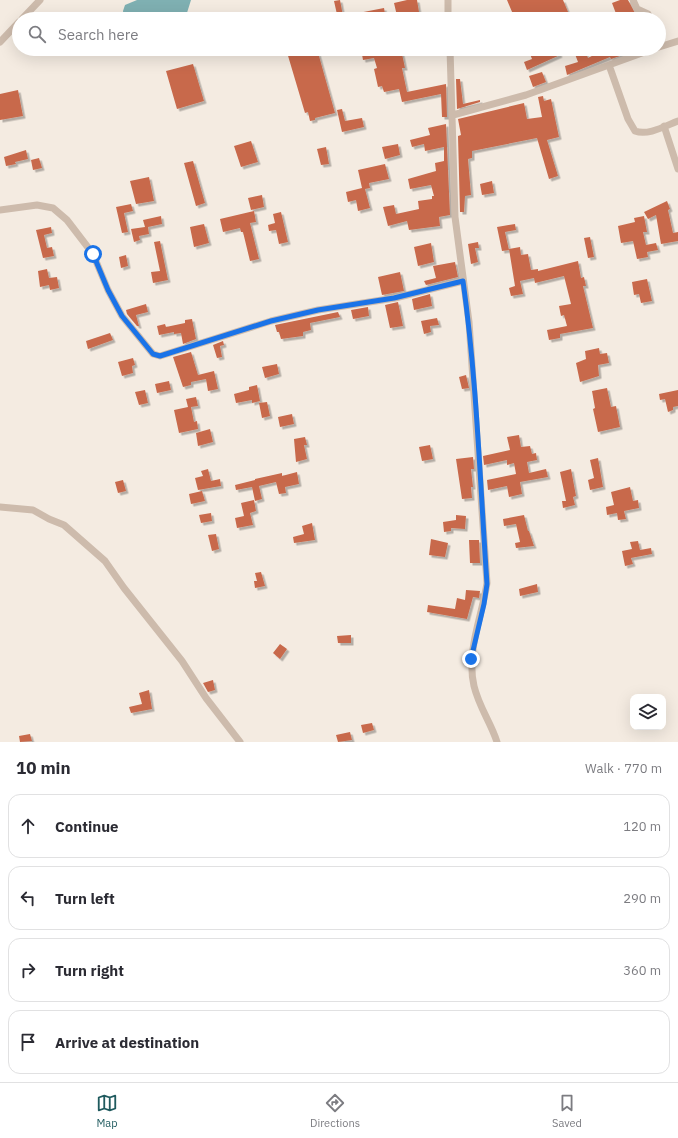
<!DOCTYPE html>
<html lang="en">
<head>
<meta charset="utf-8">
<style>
  body { margin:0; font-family:"IBM Plex Sans",sans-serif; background:#f7f7f7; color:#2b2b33 }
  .controls { position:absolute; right:12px; bottom:12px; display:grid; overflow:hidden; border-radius:8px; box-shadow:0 4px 16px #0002 }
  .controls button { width:36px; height:36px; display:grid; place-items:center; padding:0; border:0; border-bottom:1px solid #e1e1e2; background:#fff; color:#2b2b33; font:20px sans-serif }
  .stop { position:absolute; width:12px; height:12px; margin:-9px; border:3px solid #1a73e8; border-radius:50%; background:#fff }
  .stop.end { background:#1a73e8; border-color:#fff; box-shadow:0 1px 4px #0008 }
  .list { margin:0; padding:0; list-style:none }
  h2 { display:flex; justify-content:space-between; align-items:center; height:52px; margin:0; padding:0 16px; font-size:17px }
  h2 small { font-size:13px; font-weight:400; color:#7c7c81 }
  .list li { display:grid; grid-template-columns:26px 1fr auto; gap:12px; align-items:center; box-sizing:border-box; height:64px; margin:0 8px 8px; padding:0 8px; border:1px solid #e1e1e2; border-radius:12px }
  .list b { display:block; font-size:15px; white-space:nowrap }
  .list em { font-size:13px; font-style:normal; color:#7c7c81 }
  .icon { flex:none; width:22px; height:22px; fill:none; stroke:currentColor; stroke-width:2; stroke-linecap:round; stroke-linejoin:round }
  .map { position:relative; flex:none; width:678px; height:742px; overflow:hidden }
  .search { position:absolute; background:#fff; box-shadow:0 4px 16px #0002; left:12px; right:12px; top:12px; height:44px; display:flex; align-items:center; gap:10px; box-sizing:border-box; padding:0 14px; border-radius:22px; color:#7c7c81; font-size:15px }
  .sheet { height:340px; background:#fff }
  nav { display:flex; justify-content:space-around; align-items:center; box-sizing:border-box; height:56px; border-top:1px solid #e1e1e2; background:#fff; font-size:11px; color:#7c7c81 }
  nav a { display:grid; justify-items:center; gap:2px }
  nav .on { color:#1f5a5e }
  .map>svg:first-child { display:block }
</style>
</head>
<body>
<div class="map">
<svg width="678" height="742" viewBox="0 0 678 742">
  <defs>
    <filter id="shadow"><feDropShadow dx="2.5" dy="2.5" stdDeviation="0" flood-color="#0004"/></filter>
  </defs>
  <rect width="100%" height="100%" fill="#f4ebe1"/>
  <!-- water -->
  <path fill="#7fb0b2" d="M137,0H191L186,16L180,19H124L123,11L125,5Z"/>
  <!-- building -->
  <path fill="#c8694b" filter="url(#shadow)" d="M340,0L343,16L384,8L386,19H372V17L362,19H338L334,1Z
    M407,0H417L419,12L397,16L394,3Z
    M507,0H563L571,19H515Z
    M620,0H628L635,13L626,17L627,19H618L612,3Z
    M286,49H317L335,113L315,118V120L310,121L308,112L305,113Z
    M361,49H401L405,68H402L407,92L446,84L447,117H442L441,94L402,102L399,89L384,92L382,86L378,87L374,69L377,68L374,58L363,60Z
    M528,49H557L560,55L527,70L524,62L532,59Z
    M573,49H584L588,58L605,49H627L629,53L611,59L610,57L567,75L565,66L578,62Z
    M193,64L204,101L177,109L166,71Z
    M542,72L546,82L533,87L529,76Z
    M456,79H460L463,104L480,100V102L457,109Z
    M18,90L23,116L0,120V94Z
    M543,96L544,101L551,99L559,137L547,140L558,176L549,179L537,138L472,151V158L468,159L471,195L465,196L464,212H460L458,136L461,135L458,119L524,103L527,119L542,117L538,97Z
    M342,109L345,121L362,118L364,127L342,132L337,110Z
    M446,124L450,215L439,217L440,226L409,230L407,221L388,226L383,207L394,205L396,214L419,209L418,201L432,199V196H434L431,185L410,189L408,179L436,171L435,163L444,161V147L425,151L424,144L412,147L410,140L430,135L428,128Z
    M251,141L258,162L241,167L234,146Z
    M398,144L400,155L385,159L382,147Z
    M326,147L329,164L321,165L317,149Z
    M26,150L28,159L15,162L16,164L6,166L4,157Z
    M39,158L42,168L33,170L31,160Z
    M193,161L205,203L196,206L184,163Z
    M385,164L389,179L369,183L370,188L365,189L370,208L358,211L356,200L348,202L346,192L362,188L358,170Z
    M149,177L154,201L136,204L130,181Z
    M492,181L494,193L482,195L480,184Z
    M262,195L264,207L251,210L248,198Z
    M667,201L670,209L668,210L673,233L678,232V241L661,244L656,215L648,219L644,212Z
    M131,204L133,211L124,213L128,232L122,233L116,207Z
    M254,211L256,222L250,223L259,259L250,261L243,232H241L240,228L223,232L220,219Z
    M281,212L288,242L279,244L276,230L269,231L268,225L275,223L273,214Z
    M161,216L162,224L148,227L149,234L139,236L140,240L134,242L131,229L145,227L143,220Z
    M644,216L647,232H643L646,245L656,243L658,250L647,252L648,257L637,259L633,241L621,243L618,226L635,222L634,218Z
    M204,224L209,243L194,247L190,227Z
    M515,224L516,230L505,232L509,250L502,251L497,227Z
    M51,227L52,233L44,235L47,248L52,247L54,256L43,258L36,230Z
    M590,237L594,257L588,258L584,238Z
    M160,241L168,280L153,283L151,272L160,271L154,242Z
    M478,242L479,248H475L478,262L471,264L468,244Z
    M431,243L434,262L418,266L414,247Z
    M520,247L521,255L528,254L531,270L538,269V271L578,261L581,278L584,277L586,286H583L593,328L560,334V338L549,340L547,330L567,326L564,315L561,316L559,306L571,304L564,276L535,283L534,278L520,281L523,294L511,296L509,288L515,286L509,249Z
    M126,255L128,266L121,268L119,257Z
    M455,262L458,277L426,285L424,281L436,278L433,266Z
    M47,269L49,278L57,277L59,288L50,290L49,285L40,287L38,271Z
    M400,272L404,291L382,295L378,277Z
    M647,279L652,301L641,303L639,294L634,295L632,282Z
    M430,294L432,306L414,310L412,299Z
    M398,302L403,326L390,328L385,305Z
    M146,304L148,312L136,315L139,326H137L127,314L126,310Z
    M368,307L369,316L353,319L351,310Z
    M338,312L340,317L310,323L311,330L303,332V336L281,339L279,332H277L275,325Z
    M437,318L439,325L430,326L431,332L424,334L421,321Z
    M192,319L196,339L183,344L181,333L174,334V332L159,335L157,326L165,324L166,327L185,323V320Z
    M110,333L113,340L88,349L86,341Z
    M223,341L224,345L220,346L222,357L217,358L213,345Z
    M599,348L600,354L607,353L609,363L598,365L599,376L580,382L576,363L586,359L585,351Z
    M191,352L198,375L214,371L218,389L208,391L206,379L191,382V385L183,387L173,357Z
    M133,358L135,365L132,366L133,373L122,376L118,362Z
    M277,364L279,374L265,378L262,367Z
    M466,375L469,388L462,389L459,377Z
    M169,381L171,390L157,393L155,384Z
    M257,385L260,401L252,403V400L236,403L234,394L249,390V387Z
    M607,388L611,407L616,406L620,427L598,432L593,409L595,408L592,391Z
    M145,390L148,403L139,405L135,392Z
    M678,390V406L673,407V410L668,412L665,399L660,400L659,394Z
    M196,397L198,406L191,407L194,422L197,421L198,429L179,433L174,410L188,407L186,399Z
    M267,402L270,416L262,418L259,403Z
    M292,414L294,424L280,427L278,417Z
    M210,429L213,442L198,446L196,433Z
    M519,435L521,447L530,446L532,454L536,453L537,460L527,462L529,473L546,469L548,477L520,482L522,494L509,497L507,486L488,490L487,480L516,474L514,463L507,465V460L484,465L483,456L510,450L507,437Z
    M305,437L307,445H304L307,459L296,462L294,439Z
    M430,445L433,459L422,461L419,447Z
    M473,457L474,469H471L473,487H471L472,498L462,499L456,459Z
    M598,458L603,487L590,490L588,480L594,478L590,460Z
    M208,469L211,481L220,479L221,486L198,490L195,478L203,476L201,471Z
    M571,469L576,496L573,497L575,505L563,508L562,501H566L560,472Z
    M297,472L299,484L285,487L286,493L279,494L276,482L259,486L262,499L255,501L252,487L236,490L235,485L255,480V479L282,473V476Z
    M123,480L126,491L118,493L115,482Z
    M630,487L633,501L638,500L639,508L624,511L626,519L618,520L617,513L607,515L606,507L614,505L611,492Z
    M202,491L205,501L191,504L189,494Z
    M254,500L256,511L250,513L253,525L237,528L235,518L244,516L241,503Z
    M211,513L212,521L201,523L199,515Z
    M456,515L466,516L465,529L451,528V531L444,532L443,522L456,520Z
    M524,515L528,531H529L534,546L516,548L515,543L520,542L516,524L504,526L503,519Z
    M312,523L315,540L294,543L293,537L304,534L302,526Z
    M216,534L219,549L212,551L208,535Z
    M431,539L448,543L445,557L429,555Z
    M469,540H479L480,563H470Z
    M638,541L640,550L651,548L652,554L631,558L633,564L625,566L622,551L632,549L630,542Z
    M261,572L265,586L255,588L254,581H257L255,573Z
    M537,584L538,592L520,596L519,589Z
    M466,590L480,591L479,598L473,597L467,619L427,612L428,605L455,609L457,598L465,600Z
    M351,635V643H338L337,636Z
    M280,644L287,649L280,659L273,653Z
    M213,680L215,690L208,692L203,683Z
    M149,690L152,709L131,713L129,707L142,704L139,693Z
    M372,723L374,730L363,733L361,725Z
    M350,732L352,740L338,742L336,735Z
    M30,734L32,741L20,742L19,736Z"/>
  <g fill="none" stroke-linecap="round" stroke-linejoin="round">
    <!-- minor -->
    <path stroke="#cdbbac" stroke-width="7" d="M448,0V19
      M633,0L637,9L648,14L651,19
      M22,19L40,0
      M0,42L19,22
      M659,47L678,41
      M450,49L455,217L469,322L487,583C482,617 466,651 474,686C479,707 491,723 497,742
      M609,65L628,119L635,131C648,136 665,126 678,121
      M453,115L526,95L653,49
      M664,126L678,169
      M0,210L37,205L53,208L67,220L93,254L108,290L122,316L153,354L160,356L271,321L318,310L395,298L463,281
      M0,507L33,510L49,519L64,525L105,561L124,588L182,661L206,698L240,742"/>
  </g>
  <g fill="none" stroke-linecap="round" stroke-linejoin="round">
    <!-- route -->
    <path stroke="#1a73e8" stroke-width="5" d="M93,254L108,290L122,316L153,354L160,356L271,321L318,310L394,298L463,281C477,381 480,483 487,584L484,604L471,659"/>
  </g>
</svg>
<div class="controls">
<button><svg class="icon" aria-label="layers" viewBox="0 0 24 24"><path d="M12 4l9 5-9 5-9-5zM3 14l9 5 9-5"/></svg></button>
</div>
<div class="stop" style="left:93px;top:254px"></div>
<div class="stop end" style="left:471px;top:659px"></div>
<div class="search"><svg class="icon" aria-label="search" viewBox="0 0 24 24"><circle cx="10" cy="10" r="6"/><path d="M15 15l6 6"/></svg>Search here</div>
</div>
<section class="sheet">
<h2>10 min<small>Walk · 770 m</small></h2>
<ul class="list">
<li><svg class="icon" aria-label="ahead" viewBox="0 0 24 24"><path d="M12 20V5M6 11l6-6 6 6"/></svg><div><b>Continue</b></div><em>120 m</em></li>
<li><svg class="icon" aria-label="left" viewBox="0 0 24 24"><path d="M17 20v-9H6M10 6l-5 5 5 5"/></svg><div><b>Turn left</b></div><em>290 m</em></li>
<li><svg class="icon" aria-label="right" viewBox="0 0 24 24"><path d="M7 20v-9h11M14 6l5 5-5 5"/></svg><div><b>Turn right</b></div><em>360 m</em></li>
<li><svg class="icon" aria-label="arrive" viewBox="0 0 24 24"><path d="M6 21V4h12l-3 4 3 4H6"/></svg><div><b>Arrive at destination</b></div></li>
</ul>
</section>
<nav>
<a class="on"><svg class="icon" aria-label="map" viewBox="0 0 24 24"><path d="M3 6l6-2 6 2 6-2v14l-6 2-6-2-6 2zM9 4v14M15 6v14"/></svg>Map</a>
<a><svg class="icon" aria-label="directions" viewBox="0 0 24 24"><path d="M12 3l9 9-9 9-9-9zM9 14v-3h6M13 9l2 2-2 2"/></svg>Directions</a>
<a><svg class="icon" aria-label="saved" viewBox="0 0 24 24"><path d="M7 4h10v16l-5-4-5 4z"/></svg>Saved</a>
</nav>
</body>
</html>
